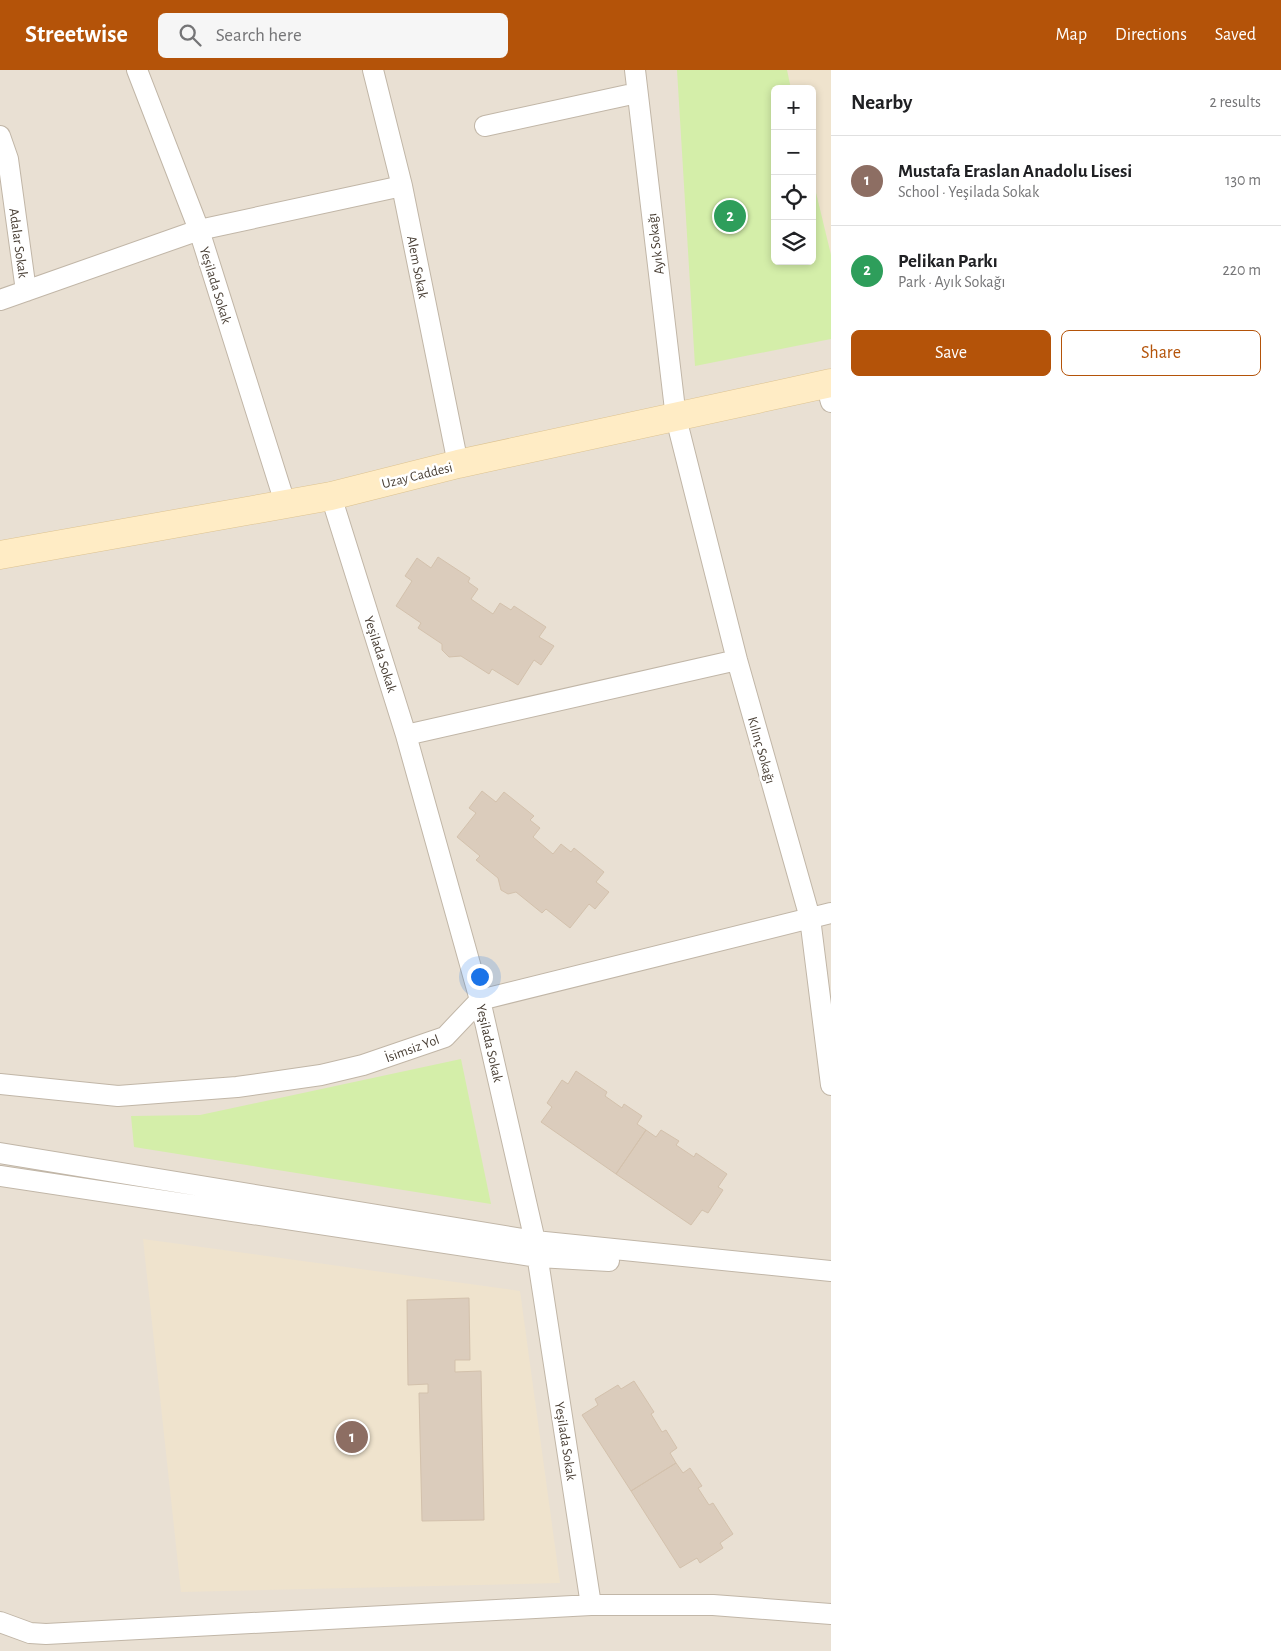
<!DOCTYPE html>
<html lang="en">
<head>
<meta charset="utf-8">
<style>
  body { margin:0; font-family:"Alegreya Sans",sans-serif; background:#f6f6f6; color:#202124 }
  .controls { position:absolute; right:15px; top:15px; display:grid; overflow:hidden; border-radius:8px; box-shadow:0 2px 8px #0003 }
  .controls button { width:45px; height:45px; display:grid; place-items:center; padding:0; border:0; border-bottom:1px solid #e0e0e0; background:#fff; color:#202124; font:25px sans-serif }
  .you { position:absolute; left:479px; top:906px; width:18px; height:18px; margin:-12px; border:4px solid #fff; border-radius:50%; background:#1a73e8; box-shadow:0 0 0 8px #1a73e833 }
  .badge { display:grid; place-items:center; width:32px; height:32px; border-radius:50%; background:#b45309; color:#fff; font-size:16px; font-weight:700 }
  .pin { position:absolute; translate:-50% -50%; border:2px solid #fff; box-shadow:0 1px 5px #0006 }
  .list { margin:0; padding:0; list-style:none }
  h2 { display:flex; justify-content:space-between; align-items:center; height:65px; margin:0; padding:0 20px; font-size:21px }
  h2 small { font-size:16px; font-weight:400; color:#757577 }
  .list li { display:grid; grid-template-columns:32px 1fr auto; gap:15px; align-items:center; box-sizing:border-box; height:90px; padding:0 20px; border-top:1px solid #e0e0e0 }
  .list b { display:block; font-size:19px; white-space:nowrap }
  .list p { margin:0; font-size:16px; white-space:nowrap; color:#757577 }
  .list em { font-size:16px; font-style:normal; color:#757577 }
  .actions { display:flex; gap:10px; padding:15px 20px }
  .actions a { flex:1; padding:11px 0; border:1px solid #b45309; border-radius:8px; text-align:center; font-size:18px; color:#b45309 }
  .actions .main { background:#b45309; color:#fff }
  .icon { flex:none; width:28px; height:28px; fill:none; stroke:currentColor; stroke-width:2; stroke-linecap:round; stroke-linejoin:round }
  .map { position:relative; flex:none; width:831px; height:1581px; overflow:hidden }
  header { display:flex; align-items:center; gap:30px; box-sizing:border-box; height:70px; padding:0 25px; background:#b45309; color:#fff }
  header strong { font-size:24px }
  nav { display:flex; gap:28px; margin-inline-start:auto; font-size:18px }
  .search { width:350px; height:45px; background:#f6f6f6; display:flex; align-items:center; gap:12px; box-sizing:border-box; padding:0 18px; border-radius:8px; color:#757577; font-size:19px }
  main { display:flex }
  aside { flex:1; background:#fff }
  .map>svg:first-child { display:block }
</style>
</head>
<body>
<header>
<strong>Streetwise</strong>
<div class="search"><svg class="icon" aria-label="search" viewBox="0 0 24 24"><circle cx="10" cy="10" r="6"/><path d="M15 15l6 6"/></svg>Search here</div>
<nav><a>Map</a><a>Directions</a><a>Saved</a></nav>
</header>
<main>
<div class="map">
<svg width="831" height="1581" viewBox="0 0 831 1581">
  <rect width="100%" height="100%" fill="#f5efe5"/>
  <!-- residential -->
  <path fill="#e9e0d3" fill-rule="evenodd" d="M0,0H831V1581H0ZM775,19H812V191H775Z"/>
  <!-- education -->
  <path fill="#efe3cd" d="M787,0H831V185L812,106V19H791Z
    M143,1169L520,1221L560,1513L181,1522Z"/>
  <!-- green -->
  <path fill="#d4eea9" d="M677,0H787L791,19H775V191H812V106L831,185V269L695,296Z
    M461,989L491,1134L134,1077L131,1046L200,1045Z"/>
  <!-- building -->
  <path fill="#dbccbc" stroke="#d3c1ac" d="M438,487L470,508L468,512L478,519L471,529L493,544L500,533L511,540L514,536L546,557L539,567L554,576L541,595L534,590L518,615L492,599L489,604L461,586L449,587L442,580V574L418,558L421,553L396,536L412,511L405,506L417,488L431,498Z
    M482,721L496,732L504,722L534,746L530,750L540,758L533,767L553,784L561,774L571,782L574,778L604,802L596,812L609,822L595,839L589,834L570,858L546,839L542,843L516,822L508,824L501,820L498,808L476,790L480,786L457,767L476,743L469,738Z
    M576,1001L607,1022L605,1026L622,1038L624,1034L642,1046L637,1054L646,1060L616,1104L541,1052L552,1037L547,1033L562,1010L568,1014Z
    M646,1060L656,1067L661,1060L679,1071L676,1075L694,1087L696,1083L727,1104L718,1117L723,1120L708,1143L702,1140L691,1155L616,1104Z
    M469,1228L470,1290H455V1302L481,1301L484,1450L422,1451L419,1323H428V1314L408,1315L407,1230Z
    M634,1311L654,1342L651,1344L662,1362L666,1360L677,1378L670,1383L676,1393L631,1421L582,1345L598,1335L595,1329L618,1315L621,1319Z
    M676,1393L683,1403L690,1398L702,1416L698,1418L709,1435L713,1433L733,1464L720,1473L723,1478L700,1493L697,1488L680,1498L631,1421Z"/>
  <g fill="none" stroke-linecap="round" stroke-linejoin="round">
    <defs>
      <path id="minor" d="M137,0L199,160L285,433
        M373,0L402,116L458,394
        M635,0L676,348L737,590L810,848L831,1015
        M485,56L637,23
        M0,66L8,89L26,221
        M0,230L199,160L402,116
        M826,314L831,332
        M331,426L406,665L480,930L535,1171L591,1535
        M406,665L737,590
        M0,1014L118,1026L237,1017L321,1005L363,995L445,967L480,930L831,843
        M0,1083L535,1171L831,1201
        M0,1106L538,1187L609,1191
        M0,1552L30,1563L46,1564L591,1535H713L831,1544"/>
      <path id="secondary" d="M0,485L331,426L458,394L831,313"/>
    </defs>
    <!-- minor casing -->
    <use href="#minor" stroke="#c1b6a7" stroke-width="22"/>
    <!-- secondary casing -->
    <use href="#secondary" stroke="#ddc391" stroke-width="29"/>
    <!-- minor -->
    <use href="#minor" stroke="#fff" stroke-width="20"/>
    <!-- secondary -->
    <use href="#secondary" stroke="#ffecc5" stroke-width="28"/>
  </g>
  <g text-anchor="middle" stroke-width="5" stroke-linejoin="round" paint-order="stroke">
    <!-- street labels -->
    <g font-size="14" fill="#483e34" stroke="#fff">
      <text transform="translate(19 173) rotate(82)" y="5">Adalar Sokak</text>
      <text transform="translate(655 174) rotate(-97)" y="5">Ayık Sokağı</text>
      <text transform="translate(418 197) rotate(79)" y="5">Alem Sokak</text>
      <text transform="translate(216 215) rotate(73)" y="5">Yeşilada Sokak</text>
      <text transform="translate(417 405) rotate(-14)" y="5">Uzay Caddesi</text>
      <text transform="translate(381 584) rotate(72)" y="5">Yeşilada Sokak</text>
      <text transform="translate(762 680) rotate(74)" y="5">Kılınç Sokağı</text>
      <text transform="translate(490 973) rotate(77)" y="5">Yeşilada Sokak</text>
      <text transform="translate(412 978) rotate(-20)" y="5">İsimsiz Yol</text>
      <text transform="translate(566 1371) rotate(81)" y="5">Yeşilada Sokak</text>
    </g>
  </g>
</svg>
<div class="controls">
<button>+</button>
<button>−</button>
<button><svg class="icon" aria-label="locate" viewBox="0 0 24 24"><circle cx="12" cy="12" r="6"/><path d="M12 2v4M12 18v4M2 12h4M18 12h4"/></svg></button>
<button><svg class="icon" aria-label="layers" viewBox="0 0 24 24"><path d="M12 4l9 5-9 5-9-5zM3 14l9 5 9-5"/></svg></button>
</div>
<div class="you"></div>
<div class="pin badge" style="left:352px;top:1367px;background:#8d6e63">1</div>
<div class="pin badge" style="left:730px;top:146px;background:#2e9e5b">2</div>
</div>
<aside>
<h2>Nearby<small>2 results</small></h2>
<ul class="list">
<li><span class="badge" style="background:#8d6e63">1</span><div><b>Mustafa Eraslan Anadolu Lisesi</b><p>School · Yeşilada Sokak</p></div><em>130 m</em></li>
<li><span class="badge" style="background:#2e9e5b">2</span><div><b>Pelikan Parkı</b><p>Park · Ayık Sokağı</p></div><em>220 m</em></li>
</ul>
<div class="actions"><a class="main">Save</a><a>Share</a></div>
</aside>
</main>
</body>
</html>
